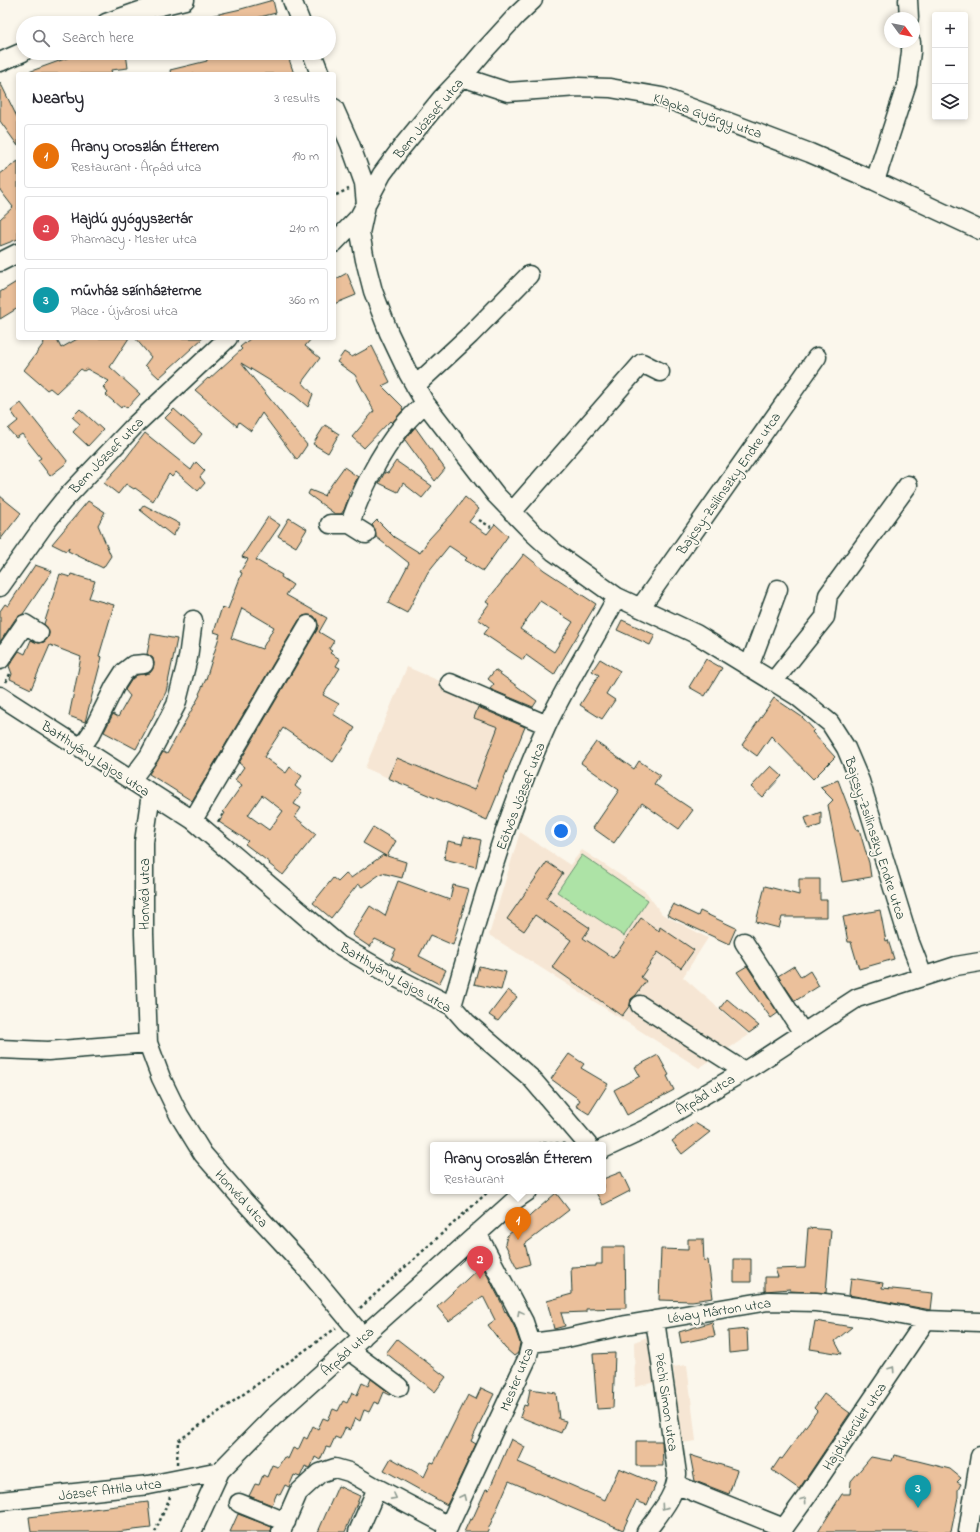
<!DOCTYPE html>
<html lang="en">
<head>
<meta charset="utf-8">
<style>
  body { margin:0; font-family:"Indie Flower",sans-serif; background:#f2f2f3; color:#2b2b33 }
  .controls { position:absolute; right:12px; top:12px; display:grid; overflow:hidden; border-radius:4px; box-shadow:0 2px 6px #0003 }
  .controls button { width:36px; height:36px; display:grid; place-items:center; padding:0; border:0; border-bottom:1px solid #e1e1e2; background:#fff; color:#2b2b33; font:20px sans-serif }
  .compass { position:absolute; left:884px; top:12px; width:36px; height:36px; border-radius:50%; background:#fff; box-shadow:0 2px 6px #0003; rotate:123deg }
  .you { position:absolute; left:561px; top:831px; width:14px; height:14px; margin:-10px; border:3px solid #fff; border-radius:50%; background:#1a73e8; box-shadow:0 0 0 6px #1a73e833 }
  .badge { display:grid; place-items:center; width:26px; height:26px; border-radius:50%; background:#0b8043; color:#fff; font-size:13px; font-weight:700 }
  .pin { position:absolute; translate:-50% -33px; filter:drop-shadow(0 1px 2px #0008) }
  .pin::after { content:''; position:absolute; top:21px; width:14px; height:12px; background:inherit; clip-path:polygon(0 0,100% 0,50% 100%) }
  .popup { position:absolute; left:430px; top:1142px; width:176px; height:52px; box-sizing:border-box; display:grid; place-content:center; border-radius:4px; background:#fff; filter:drop-shadow(0 1px 3px #0005); font-size:13px; white-space:nowrap; color:#7c7c81 }
  .popup b { font-size:15px; color:#2b2b33 }
  .popup::after { content:''; position:absolute; left:50%; top:100%; margin-left:-8px; border:8px solid transparent; border-top-color:#fff }
  .list { margin:0; padding:0; list-style:none }
  h2 { display:flex; justify-content:space-between; align-items:center; height:52px; margin:0; padding:0 16px; font-size:17px }
  h2 small { font-size:13px; font-weight:400; color:#7c7c81 }
  .list li { display:grid; grid-template-columns:26px 1fr auto; gap:12px; align-items:center; box-sizing:border-box; height:64px; margin:0 8px 8px; padding:0 8px; border:1px solid #e1e1e2; border-radius:4px }
  .list b { display:block; font-size:15px; white-space:nowrap }
  .list p { margin:0; font-size:13px; white-space:nowrap; color:#7c7c81 }
  .list em { font-size:13px; font-style:normal; color:#7c7c81 }
  .icon { flex:none; width:22px; height:22px; fill:none; stroke:currentColor; stroke-width:2; stroke-linecap:round; stroke-linejoin:round }
  .map { position:relative; flex:none; width:980px; height:1532px; overflow:hidden }
  .search { position:absolute; background:#fff; box-shadow:0 2px 6px #0003; left:16px; top:16px; width:320px; height:44px; display:flex; align-items:center; gap:10px; box-sizing:border-box; padding:0 14px; border-radius:22px; color:#7c7c81; font-size:15px }
  .panel { position:absolute; background:#fff; box-shadow:0 2px 6px #0003; left:16px; top:72px; width:320px; height:268px; border-radius:4px }
  .map>svg:first-child { display:block }
</style>
</head>
<body>
<div class="map">
<svg width="980" height="1532" viewBox="0 0 980 1532">
  <rect width="100%" height="100%" fill="#fbf7ec"/>
  <filter id="ink" filterUnits="userSpaceOnUse"><feTurbulence type="fractalNoise" baseFrequency=".025" numOctaves="2"/><feDisplacementMap in="SourceGraphic" scale="8" xChannelSelector="R" yChannelSelector="G"/><feConvolveMatrix kernelMatrix="1 2 1 2 8 2 1 2 1" color-interpolation-filters="sRGB"/></filter>
  <g filter="url(#ink)">
    <!-- built -->
    <path fill="#f6e6d4" d="M407,667L528,719L487,820L365,768Z
      M520,832L570,865L582,850L646,892L662,914L708,938L683,977L749,1035L699,1068L489,935Z
      M653,1335L657,1382L635,1387L634,1342Z
      M687,1365L696,1441L682,1443L673,1367Z"/>
    <!-- green -->
    <path fill="#ade3a6" stroke="#66906d" d="M582,855L648,900L624,936L557,892Z"/>
    <!-- building -->
    <path fill="#ebc09b" stroke="#1f3d34" fill-rule="evenodd" d="M273,0L276,13L244,21L243,20L232,23H202L201,18L241,9Z
      M81,53H126L128,68L111,70L112,74H26V73Z
      M206,53H287L294,74H171L170,70L207,61Z
      M0,82L18,119V146L0,121Z
      M18,161V239L0,246V219L13,207L0,190V174Z
      M347,273L356,295L334,304V280Z
      M18,281V308L0,319V292Z
      M41,338H56L61,348L79,338H129L110,367L140,394L127,408L123,405L121,408L106,395L108,393L103,387L109,381L87,369L84,371L81,369L56,393L50,388L47,390L24,370L44,343Z
      M135,338H203L159,378L145,365L151,357Z
      M251,338H312L305,346L320,358L302,382L313,394L308,407L295,396L241,363L307,445L297,460L262,413L251,431L239,422L237,426L195,390L208,378L209,379L242,349L240,347Z
      M372,346L390,382L382,386L403,407L402,409L403,410L392,423L390,421L364,448L352,437L374,411L355,375L337,362L344,352L352,357Z
      M21,403L68,462L50,476L38,460L41,458L22,434L16,438L8,429L18,421L11,411Z
      M80,409L103,430L88,446L73,432L80,424L72,417Z
      M174,409L202,434L194,444L165,418Z
      M325,425L339,434L328,453L313,444Z
      M415,427L445,469L435,481L405,440Z
      M145,433L191,470L196,462L205,471L200,477L205,483L198,491L176,472L172,477L169,474L153,501L135,488L134,489L126,484L118,494L104,483L123,462Z
      M396,461L432,486L422,498L403,483L398,492L379,483L385,472L388,473Z
      M344,467L358,477L348,495L349,496L344,510L341,514H335L308,494L310,490L325,496L324,495Z
      M0,496L21,513L0,540Z
      M465,497L479,509L469,522L487,534L495,524L508,536L483,571L465,560L467,558L449,546L428,572L407,613L388,603L409,563L376,537L375,529L372,525L377,520L394,537L420,553L429,539L452,514Z
      M88,501L105,512L98,525L111,556L103,568L68,551L69,547L66,551L52,544Z
      M144,505L180,524L173,536L140,510Z
      M268,517L280,525L256,560L282,575L281,577L293,585L286,595L327,618L319,632L334,641L329,649L332,651L330,653L340,659L336,666L340,668L323,695L339,704L333,714L355,728L333,762L283,728L264,757L286,773L290,767L302,776L295,786L302,792L294,804L301,808L295,817L316,834L283,875L269,864L270,863L245,844L248,841L219,822L225,813L223,812L242,785L235,780L244,767L239,763L317,630L318,625L317,620L314,616L308,615L303,616L299,620L192,801L149,774L163,752L167,754L200,695L199,694L206,679L220,634L214,632L222,607L228,609L242,573L240,572L248,559L242,557ZM242,608L274,627L262,649L231,638ZM262,795L283,811L269,830L248,815Z
      M289,518L307,529L296,547L278,536Z
      M524,554L544,570L596,604L554,675L526,655L523,660L484,634L489,627L478,619L489,604L486,602ZM540,601L573,622L554,652L520,629Z
      M35,565L52,571L23,614L16,618L0,642V611L5,604L8,606Z
      M60,574L70,577L71,574L95,581L89,598L114,605L99,656L102,657L85,722L69,716L81,657L50,645L31,689L10,679L12,674L9,666L19,651L25,654L31,640L39,643L44,642L48,638L49,633L48,629L44,624Z
      M622,620L655,635L650,645L617,630Z
      M151,634L177,639L166,692L136,749L104,732L113,714L118,717L130,696L125,690L132,679L137,675L150,673L153,669L154,663L153,658L147,654Z
      M600,659L620,671L606,694L615,700L602,719L580,705L599,675L592,671Z
      M706,659L722,668L705,696L689,687Z
      M495,670L537,701L533,707L490,689L494,684L488,679Z
      M774,698L802,717L814,730L812,732L835,757L813,779L771,736L757,756L742,745Z
      M478,707L525,727L487,820L388,778L397,758L474,790L498,727L474,718Z
      M596,742L634,769L639,761L660,775L654,784L693,810L679,829L642,803L614,843L593,828L619,790L581,763Z
      M771,766L782,776L762,797L751,787Z
      M838,780L857,830L859,829L869,863L871,877L842,882L828,805L833,800L820,787Z
      M821,812V825L809,829L805,818Z
      M373,827L396,841L387,856L406,862L402,878L382,873L362,887L358,884L331,918L313,903L333,878L338,882L346,874L351,878L383,855L386,856L363,843Z
      M464,836L481,840L476,867L444,859L448,841L462,844Z
      M547,862L563,873L546,898L590,928L583,938L613,958L641,918L659,931L660,927L694,950L681,968L658,952L641,977L646,981L636,995L631,999L630,1005L622,1016L552,967L571,940L535,915L524,931L507,919Z
      M799,879H820V900H827V917H782L779,928L756,922L765,886L799,895Z
      M398,881L450,900L453,885L469,889L453,945L430,935L419,956L446,970L439,984L391,959L396,949L375,939L370,947L352,935L370,906L385,916Z
      M673,904L698,916L700,911L736,928L729,944L667,915Z
      M880,910L886,941L888,940L894,959L859,969L851,942H848L843,917Z
      M479,966L506,972L501,990L474,984Z
      M747,966L778,1013L771,1018L737,972Z
      M794,966L801,977L810,971L819,986L795,1001L778,976Z
      M508,990L517,997L498,1021L489,1015Z
      M727,999L759,1026L749,1033L720,1008Z
      M569,1054L584,1064L581,1068L608,1084L589,1114L576,1106L580,1100L551,1079Z
      M658,1055L669,1075L667,1076L674,1090L627,1115L614,1090L640,1076L635,1067Z
      M695,1123L710,1132L682,1154L672,1141Z
      M621,1172L630,1191L603,1205L595,1191H603V1179Z
      M556,1193L569,1210L525,1244L530,1264L517,1268L505,1244L507,1236Z
      M808,1228L831,1230L826,1293L790,1291V1289L765,1291V1277H778L775,1269L805,1268Z
      M688,1239H703L704,1261L708,1260L713,1298L692,1301L659,1300L661,1249L688,1250Z
      M602,1247H625L626,1308L586,1309V1312L561,1313L565,1326L554,1329L547,1301L572,1294L571,1267L596,1266V1264H602Z
      M734,1259H751V1282H734Z
      M482,1265L501,1302L505,1312L506,1311L514,1326L520,1343L518,1353L514,1356L505,1348L488,1325L495,1320L483,1296L449,1321L437,1307Z
      M851,1278L883,1283L882,1288L933,1293L931,1310L849,1295Z
      M815,1321L852,1327L835,1341L842,1354L810,1349Z
      M712,1322L715,1336L681,1343L679,1332Z
      M747,1329L748,1351L729,1353L728,1331Z
      M397,1339L446,1377L435,1392L386,1353Z
      M615,1353L613,1408L597,1409L593,1354Z
      M371,1379L391,1394L390,1395L384,1392L379,1404L374,1402L369,1412L364,1410L360,1421L355,1418L350,1430L345,1428L340,1439L335,1437L330,1448L326,1447L320,1460L315,1457L311,1467L309,1468L305,1466L300,1477L294,1475L289,1487L285,1485L280,1495L277,1493L272,1505L249,1496L255,1484L259,1485L263,1475L267,1477L272,1465L278,1467L284,1457L288,1459L293,1448L298,1450L304,1437L307,1439L313,1426L318,1429L323,1418L328,1420L333,1409L338,1411L343,1401L347,1403L352,1392L357,1395L362,1383L368,1386Z
      M481,1388L494,1394L471,1441L476,1444L447,1505L384,1470L391,1458L424,1477L431,1462L434,1463L468,1395L476,1399Z
      M530,1389L556,1393L559,1419L566,1421L561,1433L520,1417L524,1405L527,1406Z
      M824,1394L850,1413L799,1489L772,1470L780,1458L782,1459L817,1411L814,1408Z
      M511,1439L525,1447L518,1462L605,1500L619,1468L656,1484L647,1505L636,1501L623,1530L509,1481L487,1532H464L470,1519L472,1520L486,1489L489,1490Z
      M636,1441H662L663,1466H636Z
      M690,1455L737,1470L729,1494L695,1481Z
      M894,1455L950,1469L961,1478L957,1482L961,1484L958,1490V1497L951,1532H818L842,1494H850L851,1481L871,1457L892,1461Z
      M338,1486L360,1496L345,1532H318Z
      M148,1502L151,1528L116,1532H31L29,1517Z
      M238,1514L272,1527L271,1532H230Z"/>
    <g fill="none" stroke-linecap="round" stroke-linejoin="round">
      <defs>
        <path id="minor" d="M292,0L301,23
          M908,0L909,18
          M106,23L140,11L185,0
          M312,53L320,74
          M0,62L23,52
          M462,77L508,92L578,87L610,88L662,97L810,153L875,181L980,230
          M334,108L350,144L364,183L366,205L360,233L365,260L373,291L389,333L408,373L425,403L496,495L532,532L554,552L617,597L696,634L797,696L830,723L846,748L860,781L909,940L923,976
          M875,181L907,83L911,52V42
          M334,243L359,217L382,174L402,147L442,98L462,77L484,51L517,15L533,0
          M0,262L18,253
          M415,386L470,335L529,275
          M512,512L642,363L660,372
          M330,524H350
          M366,534L350,524C360,493 380,453 401,428C408,419 417,411 425,403
          M0,587L47,521L63,501L135,425L228,338
          M640,608L817,357
          M0,660L25,624L39,633
          M749,667L778,589
          M773,682L825,617L828,595L908,485
          M450,683L547,725
          M0,696L193,820L339,945L389,974L452,1006L466,1022L531,1078L588,1145
          M81,748L92,732L115,686L124,672L133,665L144,664
          M131,780L149,756L176,705L188,658L193,620
          M151,793L144,842V934L148,1043L161,1078L179,1115L203,1154L243,1200L305,1267L363,1337
          M193,820L308,625
          M744,942L803,1033
          M640,1005L744,1071
          M452,1006C479,912 506,814 547,725C568,681 594,640 617,597
          M0,1049L48,1051L148,1043
          M603,1149L648,1128L748,1069L857,998L956,966L980,962
          M531,1343L562,1339L626,1325L768,1301L816,1302L865,1308L926,1320L980,1322
          M349,1350L399,1387
          M677,1485L784,1528
          M0,1501L149,1485L220,1471
          M239,1503L286,1522
          M192,1532L220,1471L272,1418L515,1200L528,1191
          M281,1532L298,1493L320,1473L335,1468L349,1472L377,1488
          M358,1532L377,1488L449,1526
          M446,1532L527,1359L531,1343L524,1322L477,1233
          M646,1532C659,1514 676,1496 677,1474L655,1320
          M781,1532L807,1496L926,1320
          M968,1532L980,1456"/>
      </defs>
      <!-- minor casing -->
      <use href="#minor" stroke="#1f3d34" stroke-width="21"/>
      <!-- path -->
      <path stroke="#1f3d34" stroke-width="2.5" stroke-dasharray="3 3" stroke-linecap="butt" d="M336,195L349,189
        M479,520L491,527
        M6,682L10,674
        M218,822L223,814
        M539,1145L542,1142L566,1144
        M360,1308L489,1191
        M177,1464L178,1441L336,1328
        M155,1532L170,1497"/>
      <!-- minor -->
      <use href="#minor" stroke="#fbf7ec" stroke-width="18"/>
    </g>
    <!-- one-way arrows -->
    <defs><path id="oneway-chevron" d="M-2-3.5L2.5 0L-2 3.5" fill="none" stroke-width="1.6" stroke-linecap="round" stroke-linejoin="round"/></defs>
    <g stroke="#8d9a90">
      <use href="#oneway-chevron" transform="translate(520 1313) rotate(-118)"/>
      <use href="#oneway-chevron" transform="translate(892 1369) rotate(-56)"/>
      <use href="#oneway-chevron" transform="translate(394 1497) rotate(28)"/>
      <use href="#oneway-chevron" transform="translate(463 1497) rotate(-65)"/>
      <use href="#oneway-chevron" transform="translate(804 1500) rotate(-54)"/>
      <use href="#oneway-chevron" transform="translate(664 1507) rotate(125)"/>
    </g>
  </g>
  <g text-anchor="middle" stroke-width="4" stroke-linejoin="round" paint-order="stroke">
    <!-- street labels -->
    <g font-size="14" fill="#1f3d34" stroke="#fbf7ec">
      <text transform="translate(708 115) rotate(19)" y="5">Klapka György utca</text>
      <text transform="translate(428 118) rotate(-50)" y="5">Bem József utca</text>
      <text transform="translate(106 455) rotate(-46)" y="5">Bem József utca</text>
      <text transform="translate(728 483) rotate(-55)" y="5">Bajcsy-Zsilinszky Endre utca</text>
      <text transform="translate(96 758) rotate(33)" y="5">Batthyány Lajos utca</text>
      <text transform="translate(520 796) rotate(-69)" y="5">Eötvös József utca</text>
      <text transform="translate(876 838) rotate(72)" y="5">Bajcsy-Zsilinszky Endre utca</text>
      <text transform="translate(144 894) rotate(-90)" y="5">Honvéd utca</text>
      <text transform="translate(396 977) rotate(30)" y="5">Batthyány Lajos utca</text>
      <text transform="translate(705 1094) rotate(-31)" y="5">Árpád utca</text>
      <text transform="translate(242 1198) rotate(48)" y="5">Honvéd utca</text>
      <text transform="translate(719 1310) rotate(-9)" y="5">Lévay Márton utca</text>
      <text transform="translate(347 1351) rotate(-42)" y="5">Árpád utca</text>
      <text transform="translate(516 1379) rotate(-68)" y="5">Mester utca</text>
      <text transform="translate(667 1402) rotate(82)" y="5">Péchi Simon utca</text>
      <text transform="translate(854 1426) rotate(-56)" y="5">Hajdúkerület utca</text>
      <text transform="translate(110 1489) rotate(-7)" y="5">József Attila utca</text>
    </g>
  </g>
</svg>
<div class="controls">
<button>+</button>
<button>−</button>
<button><svg class="icon" aria-label="layers" viewBox="0 0 24 24"><path d="M12 4l9 5-9 5-9-5zM3 14l9 5 9-5"/></svg></button>
</div>
<svg class="compass" viewBox="-18 -18 36 36"><path d="M0-13l5 13h-10z" fill="#e53935"/><path d="M0 13l5-13h-10z" fill="#7c7c81"/></svg>
<div class="you"></div>
<div class="pin badge" style="left:518px;top:1240px;background:#e8710a">1</div>
<div class="popup"><b>Arany Oroszlán Étterem</b>Restaurant</div>
<div class="pin badge" style="left:480px;top:1279px;background:#e0444e">2</div>
<div class="pin badge" style="left:918px;top:1508px;background:#0f9aa8">3</div>
<div class="search"><svg class="icon" aria-label="search" viewBox="0 0 24 24"><circle cx="10" cy="10" r="6"/><path d="M15 15l6 6"/></svg>Search here</div>
<section class="panel">
<h2>Nearby<small>3 results</small></h2>
<ul class="list">
<li><span class="badge" style="background:#e8710a">1</span><div><b>Arany Oroszlán Étterem</b><p>Restaurant · Árpád utca</p></div><em>190 m</em></li>
<li><span class="badge" style="background:#e0444e">2</span><div><b>Hajdú gyógyszertár</b><p>Pharmacy · Mester utca</p></div><em>210 m</em></li>
<li><span class="badge" style="background:#0f9aa8">3</span><div><b>művház színházterme</b><p>Place · Újvárosi utca</p></div><em>360 m</em></li>
</ul>
</section>
</div>
</body>
</html>
